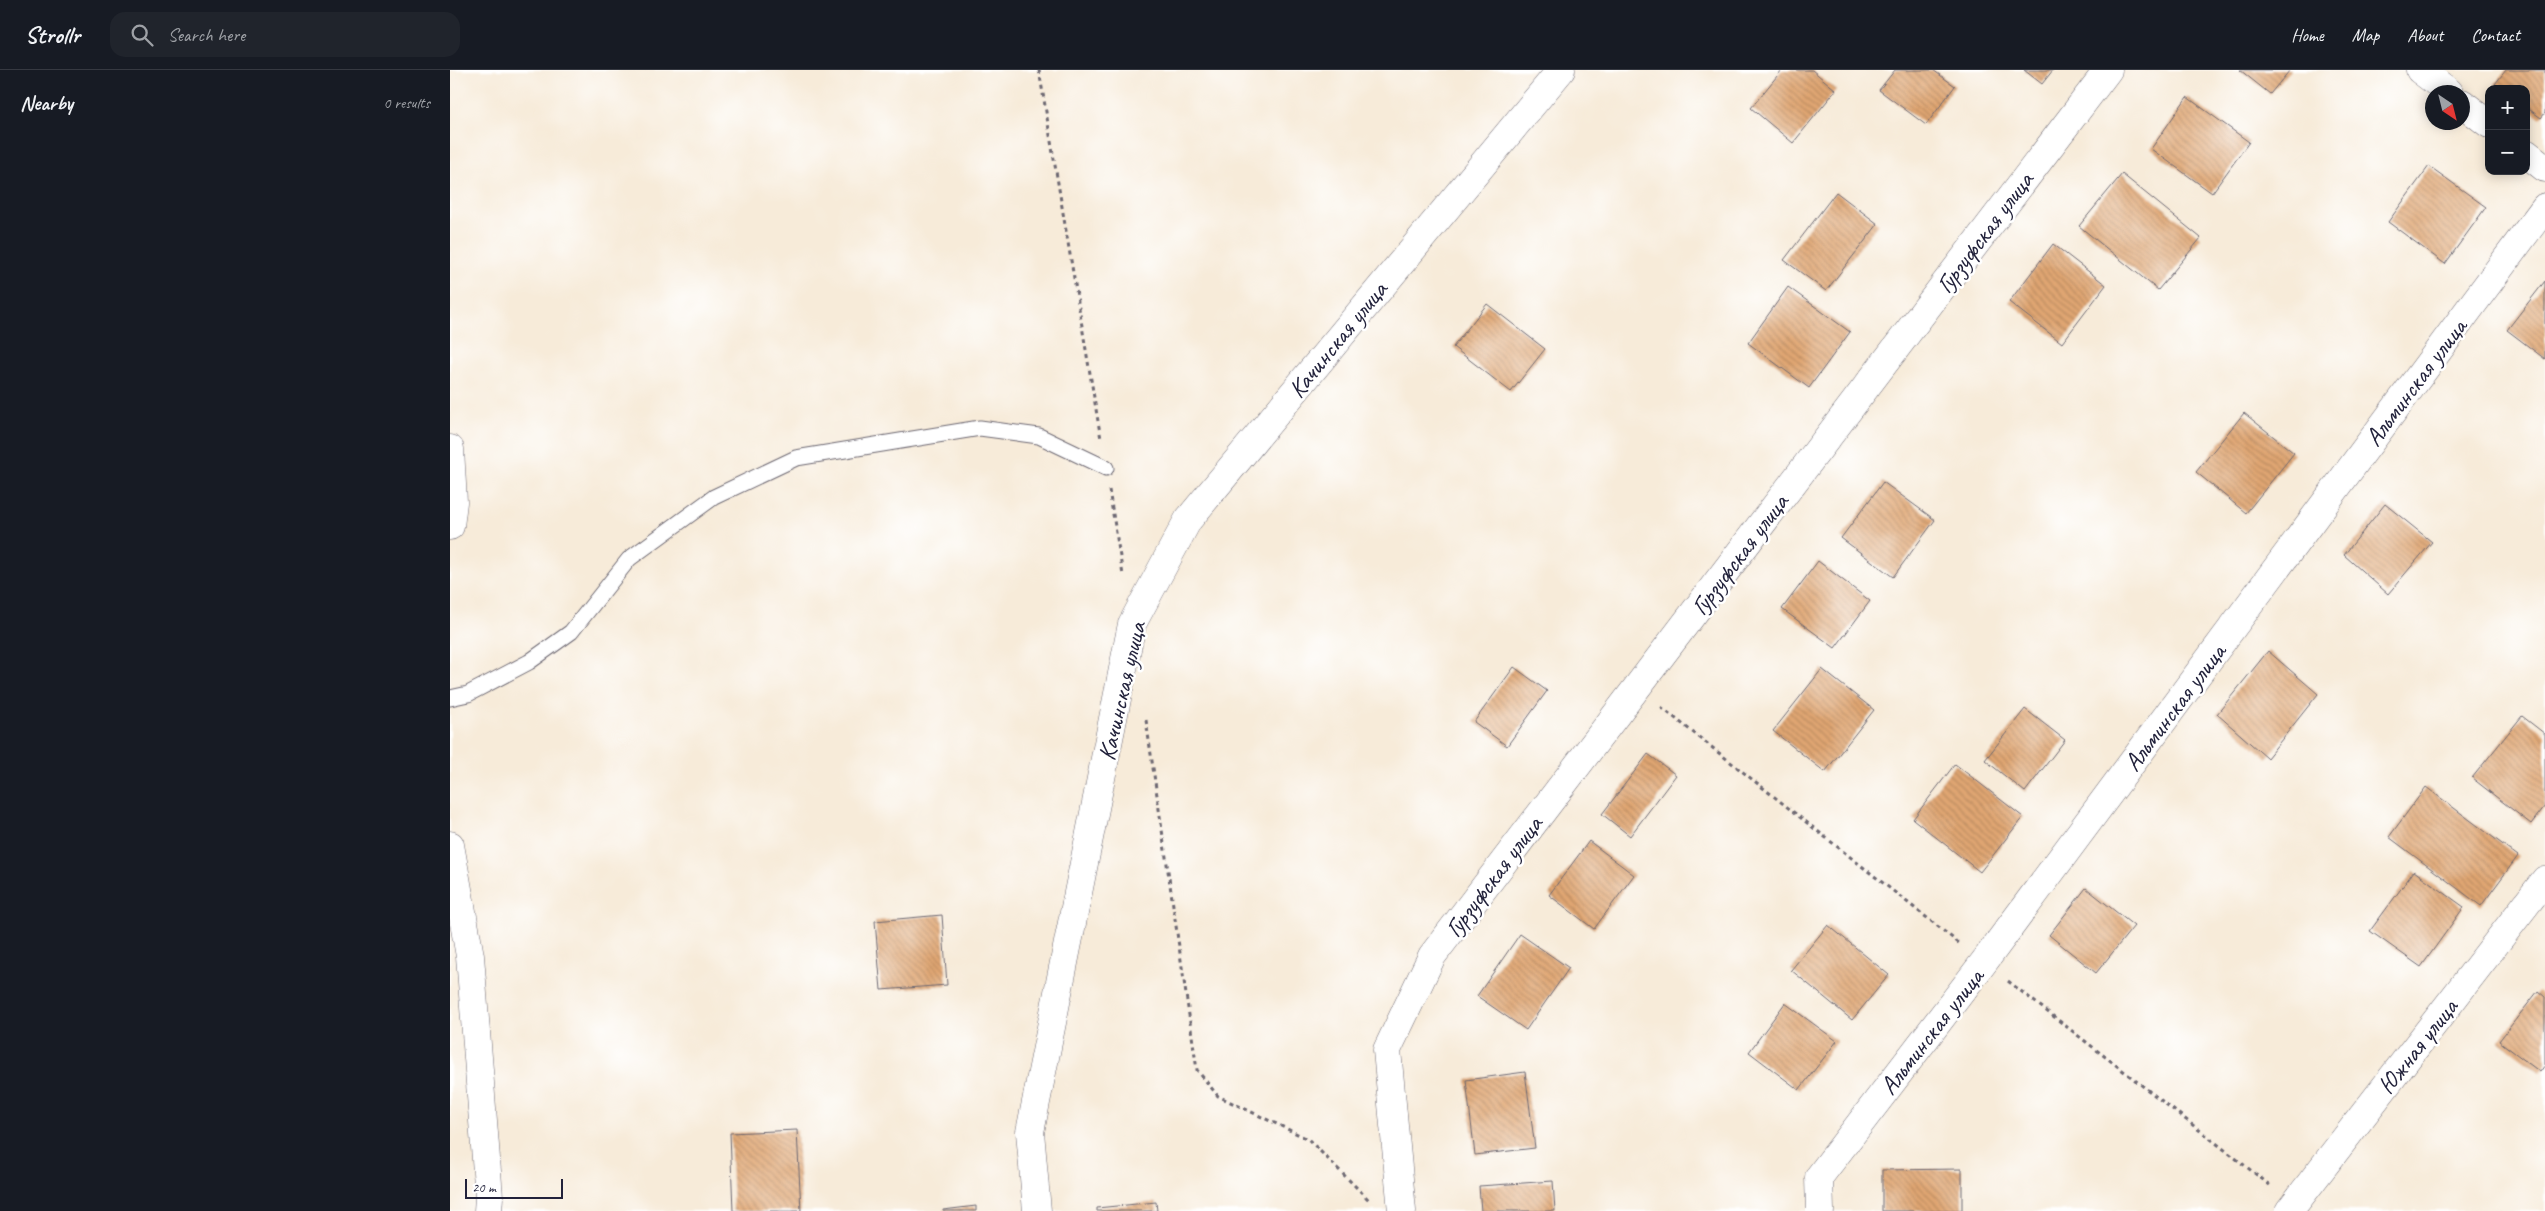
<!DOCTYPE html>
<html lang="en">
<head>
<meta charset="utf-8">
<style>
  body { margin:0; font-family:Caveat,sans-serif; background:#20242c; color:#f1f3f6 }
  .controls { position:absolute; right:15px; top:15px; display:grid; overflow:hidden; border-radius:10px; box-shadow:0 2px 12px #0003 }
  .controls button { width:45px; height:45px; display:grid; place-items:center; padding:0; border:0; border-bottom:1px solid #363941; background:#171b24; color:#f1f3f6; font:25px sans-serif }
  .compass { position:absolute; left:1975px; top:15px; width:45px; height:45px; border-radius:50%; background:#171b24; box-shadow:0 2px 12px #0003; rotate:145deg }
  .scale { position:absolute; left:15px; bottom:12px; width:98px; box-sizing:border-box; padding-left:5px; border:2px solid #22223b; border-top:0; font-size:14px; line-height:18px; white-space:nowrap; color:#22223b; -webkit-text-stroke:4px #fff; paint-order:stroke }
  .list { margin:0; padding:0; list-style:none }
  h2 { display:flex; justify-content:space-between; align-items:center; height:65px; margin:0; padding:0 20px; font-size:21px }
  h2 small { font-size:16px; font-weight:400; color:#9ea1a6 }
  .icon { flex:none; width:28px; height:28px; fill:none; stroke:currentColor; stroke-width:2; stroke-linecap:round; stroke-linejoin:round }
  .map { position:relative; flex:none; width:2095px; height:1141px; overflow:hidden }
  header { display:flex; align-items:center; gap:30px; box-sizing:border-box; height:70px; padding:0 25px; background:#171b24; border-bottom:1px solid #363941 }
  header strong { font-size:24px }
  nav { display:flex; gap:28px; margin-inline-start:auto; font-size:18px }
  .search { width:350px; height:45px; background:#20242c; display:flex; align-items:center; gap:12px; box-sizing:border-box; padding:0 18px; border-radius:15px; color:#9ea1a6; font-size:19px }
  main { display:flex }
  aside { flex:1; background:#171b24 }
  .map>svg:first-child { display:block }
</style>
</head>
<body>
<header>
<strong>Strollr</strong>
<div class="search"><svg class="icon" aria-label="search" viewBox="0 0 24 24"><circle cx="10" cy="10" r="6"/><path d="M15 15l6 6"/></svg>Search here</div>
<nav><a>Home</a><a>Map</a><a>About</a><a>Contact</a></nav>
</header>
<main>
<aside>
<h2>Nearby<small>0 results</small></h2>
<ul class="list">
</ul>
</aside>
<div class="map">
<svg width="2095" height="1141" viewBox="0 0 2095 1141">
  <defs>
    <pattern id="building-back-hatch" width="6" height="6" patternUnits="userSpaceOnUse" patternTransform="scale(1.25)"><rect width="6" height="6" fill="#e0a672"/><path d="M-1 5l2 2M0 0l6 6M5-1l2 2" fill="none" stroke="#b5875f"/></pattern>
  </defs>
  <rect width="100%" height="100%" fill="#fff"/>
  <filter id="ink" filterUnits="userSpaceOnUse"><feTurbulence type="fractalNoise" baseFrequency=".02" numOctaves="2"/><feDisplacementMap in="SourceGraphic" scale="10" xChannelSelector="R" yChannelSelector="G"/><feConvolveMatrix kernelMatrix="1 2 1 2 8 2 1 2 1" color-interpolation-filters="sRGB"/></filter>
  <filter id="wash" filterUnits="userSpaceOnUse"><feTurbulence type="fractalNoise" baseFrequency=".0096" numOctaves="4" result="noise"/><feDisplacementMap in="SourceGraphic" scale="20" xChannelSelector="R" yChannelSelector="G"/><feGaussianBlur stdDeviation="1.12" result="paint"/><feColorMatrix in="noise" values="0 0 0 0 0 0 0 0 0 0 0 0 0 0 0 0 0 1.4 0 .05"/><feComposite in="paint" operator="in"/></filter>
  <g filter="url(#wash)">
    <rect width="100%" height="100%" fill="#f7ebd9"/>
    <g id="blocks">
      <!-- building -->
      <path fill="url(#building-back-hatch)" d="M1332,0H1362L1386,20L1343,73L1301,38Z
        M1445,0H1483L1505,16L1476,55L1429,20Z
        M1574,0H1603L1592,14Z
        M1790,0H1840L1820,24Z
        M2056,0H2095V43L2091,48L2076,37V19H2051L2045,14Z
        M1737,27L1799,72L1762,123L1701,79Z
        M1979,96L2036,137L1995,194L1938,152Z
        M1672,104L1751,168L1708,220L1629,156Z
        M1386,122L1428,154L1376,221L1334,190Z
        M1603,174L1656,215L1612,273L1559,232Z
        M2095,211V289L2057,260Z
        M1338,217L1400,262L1359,318L1298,273Z
        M1037,234L1095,279L1061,322L1003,277Z
        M1794,343L1844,383L1796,443L1746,402Z
        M1433,412L1485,450L1443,507L1391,468Z
        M1935,434L1982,472L1938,524L1894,485Z
        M1368,491L1420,531L1385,578L1332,539Z
        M1818,581L1868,624L1817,688L1767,644Z
        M1064,597L1097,621L1057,676L1024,652Z
        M1372,599L1424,640L1375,702L1323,661Z
        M1575,639L1615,670L1575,722L1535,690Z
        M2072,646L2095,664V736L2081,754L2022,708Z
        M1198,684L1226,705L1180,766L1152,744Z
        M1505,694L1573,747L1530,802L1463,749Z
        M1976,717L2068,786L2031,836L1939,767Z
        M1139,771L1184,805L1144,859L1099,825Z
        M1964,801L2014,837L1971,897L1920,861Z
        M1636,818L1684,856L1646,903L1599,865Z
        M492,845L497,915L431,920L425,851Z
        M1378,855L1439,905L1402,950L1341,900Z
        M1070,864L1119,898L1076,960L1027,926Z
        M2088,921L2095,927V995L2090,1002L2049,971Z
        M1335,933L1387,971L1349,1020L1299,982Z
        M1075,1002L1085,1078L1025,1085L1016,1010Z
        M347,1060L351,1141H283L280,1063Z
        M1512,1099V1141H1432V1100Z
        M1103,1111L1105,1141H1031L1029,1116Z
        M706,1132L707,1141H647V1138Z
        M526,1136V1141H493V1140Z"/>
    </g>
  </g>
  <g filter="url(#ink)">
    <use href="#blocks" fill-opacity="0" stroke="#6d6872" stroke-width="1"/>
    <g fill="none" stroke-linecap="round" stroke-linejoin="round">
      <defs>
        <path id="service" d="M0,628L18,624L79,592L121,562L179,489L264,427L346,388L530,358L589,366L656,398"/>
        <path id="minor" d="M1970,0L1999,22
          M2012,33L2039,54
          M2076,83L2095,98
          M0,379L3,432L0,456
          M0,775L20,886L39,1127L38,1141
          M587,1141L580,1062L682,554L738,450L1111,0
          M952,1141L937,980L982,886L1658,0
          M1370,1141L1369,1107L1534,892L2095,137
          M1839,1141L2095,810"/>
      </defs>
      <!-- service casing -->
      <use href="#service" stroke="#6d6872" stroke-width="17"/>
      <!-- minor casing -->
      <use href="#minor" stroke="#6d6872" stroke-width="29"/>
      <!-- path -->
      <path stroke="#6d6872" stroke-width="3" stroke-dasharray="4 4" stroke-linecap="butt" d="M589,0L651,369
        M659,420L673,505
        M1211,637L1510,874
        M696,650L747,1000L768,1026L858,1069L919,1130
        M1558,911L1821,1116"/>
      <!-- service -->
      <use href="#service" stroke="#fff" stroke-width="15"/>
      <!-- minor -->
      <use href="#minor" stroke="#fff" stroke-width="28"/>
    </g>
  </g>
  <g text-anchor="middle" stroke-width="5" stroke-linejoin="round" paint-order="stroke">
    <!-- street labels -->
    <g font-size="25" fill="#22223b" stroke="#fff">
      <text transform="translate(1534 162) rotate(-53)" y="9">Гурзуфская улица</text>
      <text transform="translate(887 269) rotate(-51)" y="9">Качинская улица</text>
      <text transform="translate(1965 312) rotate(-53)" y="9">Альминская улица</text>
      <text transform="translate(1289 484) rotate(-53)" y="9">Гурзуфская улица</text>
      <text transform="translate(671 621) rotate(-77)" y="9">Качинская улица</text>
      <text transform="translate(1724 637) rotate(-53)" y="9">Альминская улица</text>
      <text transform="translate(1043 806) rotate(-53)" y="9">Гурзуфская улица</text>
      <text transform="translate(1481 961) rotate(-52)" y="9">Альминская улица</text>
      <text transform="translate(1967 976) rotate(-52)" y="9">Южная улица</text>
    </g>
  </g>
</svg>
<div class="controls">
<button>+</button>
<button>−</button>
</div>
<svg class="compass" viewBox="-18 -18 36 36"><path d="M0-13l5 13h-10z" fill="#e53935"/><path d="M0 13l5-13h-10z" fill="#9ea1a6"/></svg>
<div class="scale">20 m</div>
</div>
</main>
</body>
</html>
